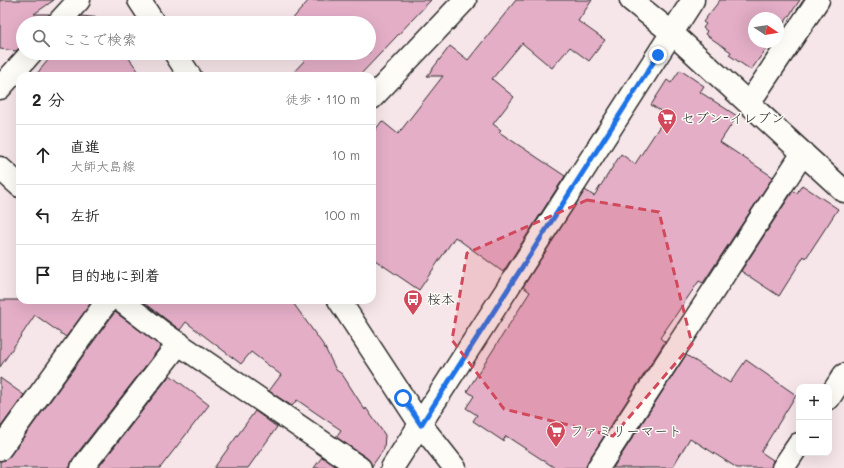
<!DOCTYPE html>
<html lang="ja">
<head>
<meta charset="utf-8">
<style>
  body { margin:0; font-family:Mali,"Klee One",sans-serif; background:#f2f2f2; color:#222 }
  .controls { position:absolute; right:12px; bottom:12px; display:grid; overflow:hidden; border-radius:8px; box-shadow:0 4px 16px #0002 }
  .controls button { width:36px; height:36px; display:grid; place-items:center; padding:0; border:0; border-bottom:1px solid #e0e0e0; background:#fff; color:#222; font:20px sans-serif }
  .compass { position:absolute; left:748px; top:12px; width:36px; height:36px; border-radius:50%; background:#fff; box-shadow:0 4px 16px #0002; rotate:102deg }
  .stop { position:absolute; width:12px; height:12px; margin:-9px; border:3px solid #1a73e8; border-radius:50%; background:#fff }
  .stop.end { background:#1a73e8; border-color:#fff; box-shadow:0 1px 4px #0008 }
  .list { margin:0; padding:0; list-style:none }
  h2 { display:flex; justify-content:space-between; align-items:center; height:52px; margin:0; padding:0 16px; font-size:17px }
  h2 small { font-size:13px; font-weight:400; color:#767676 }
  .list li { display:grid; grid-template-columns:26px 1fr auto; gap:12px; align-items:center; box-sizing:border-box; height:60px; padding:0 16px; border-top:1px solid #e0e0e0 }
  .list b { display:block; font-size:15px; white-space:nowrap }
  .list p { margin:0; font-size:13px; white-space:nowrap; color:#767676 }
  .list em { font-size:13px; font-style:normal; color:#767676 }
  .icon { flex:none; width:22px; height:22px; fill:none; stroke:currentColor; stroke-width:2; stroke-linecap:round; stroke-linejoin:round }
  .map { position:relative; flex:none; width:844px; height:468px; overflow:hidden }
  .search { position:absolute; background:#fff; box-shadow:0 4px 16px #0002; left:16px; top:16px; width:360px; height:44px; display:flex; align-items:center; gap:10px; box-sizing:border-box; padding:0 14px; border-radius:22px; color:#767676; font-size:15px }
  .panel { position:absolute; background:#fff; box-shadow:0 4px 16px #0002; left:16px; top:72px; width:360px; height:232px; border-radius:12px }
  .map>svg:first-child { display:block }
</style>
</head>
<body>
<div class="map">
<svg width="844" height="468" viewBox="0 0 844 468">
  <rect width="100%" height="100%" fill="#f6e5e9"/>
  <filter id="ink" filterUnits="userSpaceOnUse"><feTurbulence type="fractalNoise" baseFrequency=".025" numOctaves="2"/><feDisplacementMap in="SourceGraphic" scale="8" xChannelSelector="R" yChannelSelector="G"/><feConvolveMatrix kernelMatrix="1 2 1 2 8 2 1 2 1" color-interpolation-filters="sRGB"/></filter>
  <g filter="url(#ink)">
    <!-- building -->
    <path fill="#e4aec7" stroke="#2b2b2b" d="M0,0H54L34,14H49L46,23H23V44L16,51L0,49Z
      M309,0H431L359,76H290L304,61L296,53H369V23H289Z
      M516,0H592L578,21L605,40L589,61L570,47L552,68L522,43L492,79L514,97L493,124L501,130L499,132L565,176L503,272L455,237L419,290L372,258V134L382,121L398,134L443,76H427L450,46L468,60Z
      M720,0H800L778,32V18H754V42H771L751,70L729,55L731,52L705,34L707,31L703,28L706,24L703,22Z
      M81,16L102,18L105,23H75Z
      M43,53H125L142,76H35L53,54Z
      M680,70L704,86L700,92L737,116L720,142L773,177L703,283L699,281L660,338L665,342L588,461L586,468H555L506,436L503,441L473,421L477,415L466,408L474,396L467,391L530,292L523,287L585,190L594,196L621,154L635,164L667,115L651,105L667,80L671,83Z
      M802,185L838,209L806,258L804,256L779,296L741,271L793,191L797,193Z
      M0,300H93L66,337L35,315L0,367Z
      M141,300H291L324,346L336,370L342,374L365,410L366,408L385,435L384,449L372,466L367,458L336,437L341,430L297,400L292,406L269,391L281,375L251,352L241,364L186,322L180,330Z
      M115,312L161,346L72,460L70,468H0V461L5,460L10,456Z
      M686,355L730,383L746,360L796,395L761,452L773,460L771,468H737L690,438L672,468H613Z
      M170,375L209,405L160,468H98Z
      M0,378L24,395L0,428Z
      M255,411L277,427L248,468H214Z
      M322,457L338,468H314Z"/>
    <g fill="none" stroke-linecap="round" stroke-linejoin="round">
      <defs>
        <path id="minor" d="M139,0L154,23
          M631,0L672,33L844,191
          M58,23L79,0
          M175,53L190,76
          M0,88L31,53
          M372,98L465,0
          M749,103L818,0
          M0,168L20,186
          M120,300L163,333L360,468
          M339,300L421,425L455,468
          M829,398L844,375
          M0,449L108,300
          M82,468L179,343
          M392,468L693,0
          M598,468L803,153
          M783,468L799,444"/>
      </defs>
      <!-- minor casing -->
      <use href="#minor" stroke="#2b2b2b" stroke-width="25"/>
      <!-- minor -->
      <use href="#minor" stroke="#fdfcf7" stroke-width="22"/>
    </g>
  </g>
  <g fill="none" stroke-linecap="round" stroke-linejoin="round" filter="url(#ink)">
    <!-- route -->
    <path stroke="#1a73e8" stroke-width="5" d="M403,398L421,425L658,55"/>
  </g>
  <!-- marked area -->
  <path fill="#d1495b" fill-opacity="0.2" stroke="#d1495b" stroke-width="3" stroke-dasharray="8 5" stroke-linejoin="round" d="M587,200L659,212L692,344L613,436L504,409L452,340L467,253Z"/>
  <!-- icons -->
  <defs>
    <symbol id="supermarket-pin" viewBox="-11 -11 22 30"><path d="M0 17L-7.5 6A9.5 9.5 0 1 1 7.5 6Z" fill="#d1495b" stroke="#fdfcf7"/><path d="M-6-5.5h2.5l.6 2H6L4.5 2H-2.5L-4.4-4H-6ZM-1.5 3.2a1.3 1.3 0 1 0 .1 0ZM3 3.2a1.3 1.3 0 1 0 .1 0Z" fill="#fff"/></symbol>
    <symbol id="bus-pin" viewBox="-11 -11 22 30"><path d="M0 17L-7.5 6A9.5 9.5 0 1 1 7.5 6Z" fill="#d1495b" stroke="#fdfcf7"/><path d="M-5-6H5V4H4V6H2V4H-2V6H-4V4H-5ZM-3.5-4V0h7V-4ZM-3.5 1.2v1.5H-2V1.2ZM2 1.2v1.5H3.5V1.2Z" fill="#fff"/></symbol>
  </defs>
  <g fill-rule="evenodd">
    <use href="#supermarket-pin" x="656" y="107" width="22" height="30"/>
    <use href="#bus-pin" x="402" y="288" width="22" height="30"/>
    <use href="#supermarket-pin" x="545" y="420" width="22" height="30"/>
  </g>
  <g text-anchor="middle" stroke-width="3" stroke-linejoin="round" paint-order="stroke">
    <!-- poi labels -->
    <g font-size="14" fill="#2b2b2b" stroke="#fdfcf7" text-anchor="start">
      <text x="681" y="123">セブン-イレブン</text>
      <text x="427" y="304">桜本</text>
      <text x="570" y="436">ファミリーマート</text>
    </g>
  </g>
</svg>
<div class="controls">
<button>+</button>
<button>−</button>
</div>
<svg class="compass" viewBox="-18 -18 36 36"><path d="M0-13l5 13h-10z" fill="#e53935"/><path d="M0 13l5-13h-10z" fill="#767676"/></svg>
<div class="stop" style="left:403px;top:398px"></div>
<div class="stop end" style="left:658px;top:55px"></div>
<div class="search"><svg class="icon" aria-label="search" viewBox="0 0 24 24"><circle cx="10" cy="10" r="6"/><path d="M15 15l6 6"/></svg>ここで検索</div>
<section class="panel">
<h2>2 分<small>徒歩 · 110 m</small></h2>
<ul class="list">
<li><svg class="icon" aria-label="ahead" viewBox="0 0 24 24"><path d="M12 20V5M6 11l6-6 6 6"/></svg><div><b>直進</b><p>大師大島線</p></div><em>10 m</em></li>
<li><svg class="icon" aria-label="left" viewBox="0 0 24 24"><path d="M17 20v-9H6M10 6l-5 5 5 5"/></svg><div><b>左折</b></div><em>100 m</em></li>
<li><svg class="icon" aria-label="arrive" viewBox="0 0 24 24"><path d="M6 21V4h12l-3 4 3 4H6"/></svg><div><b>目的地に到着</b></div></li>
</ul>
</section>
</div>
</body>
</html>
